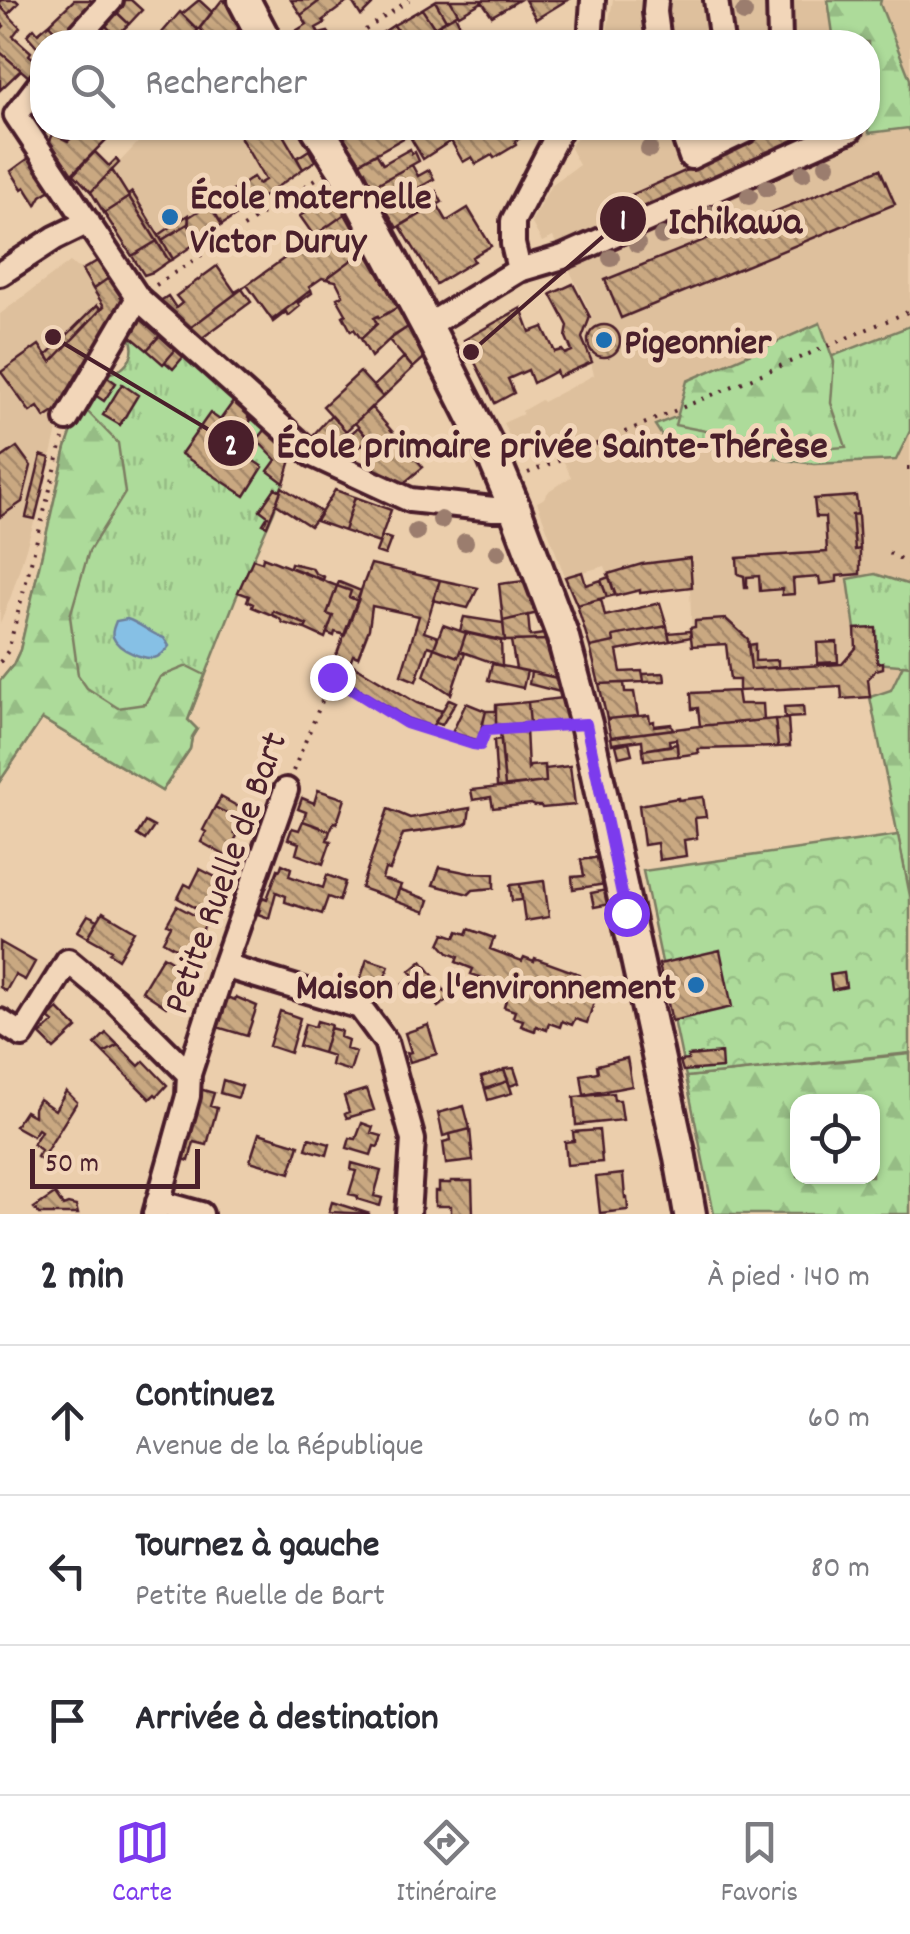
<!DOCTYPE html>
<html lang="fr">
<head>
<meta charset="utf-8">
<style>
  body { margin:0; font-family:Dekko,sans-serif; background:#f7f7f7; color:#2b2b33 }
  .controls { position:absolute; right:30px; bottom:30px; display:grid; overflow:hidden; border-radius:20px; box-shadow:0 2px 8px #0004 }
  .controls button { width:90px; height:90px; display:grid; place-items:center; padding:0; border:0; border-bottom:2px solid #e1e1e2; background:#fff; color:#2b2b33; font:50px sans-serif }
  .scale { position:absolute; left:30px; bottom:25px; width:170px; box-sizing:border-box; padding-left:10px; border:5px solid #4a1f2b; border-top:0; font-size:28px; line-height:35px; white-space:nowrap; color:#4a1f2b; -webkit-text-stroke:8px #f2d6b9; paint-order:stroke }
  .stop { position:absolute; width:30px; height:30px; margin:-22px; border:8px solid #7c3aed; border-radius:50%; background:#fff }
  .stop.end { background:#7c3aed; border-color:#fff; box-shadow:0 2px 10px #0008 }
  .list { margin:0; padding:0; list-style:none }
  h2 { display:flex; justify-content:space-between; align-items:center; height:130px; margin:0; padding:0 40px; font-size:42px }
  h2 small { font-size:32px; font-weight:400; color:#7c7c81 }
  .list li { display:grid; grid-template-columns:65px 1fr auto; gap:30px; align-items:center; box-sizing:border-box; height:150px; padding:0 40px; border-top:2px solid #e1e1e2 }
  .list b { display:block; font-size:38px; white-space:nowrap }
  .list p { margin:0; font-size:32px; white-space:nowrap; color:#7c7c81 }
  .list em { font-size:32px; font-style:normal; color:#7c7c81 }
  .icon { flex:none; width:55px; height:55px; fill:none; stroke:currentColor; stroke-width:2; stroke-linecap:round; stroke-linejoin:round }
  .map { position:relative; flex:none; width:910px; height:1214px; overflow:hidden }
  .search { position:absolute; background:#fff; box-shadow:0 2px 8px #0004; left:30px; right:30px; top:30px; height:110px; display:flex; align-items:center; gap:25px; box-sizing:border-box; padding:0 35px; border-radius:40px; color:#7c7c81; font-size:38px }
  .sheet { height:580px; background:#fff }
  nav { display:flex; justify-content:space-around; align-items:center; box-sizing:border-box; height:140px; border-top:2px solid #e1e1e2; background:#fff; font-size:28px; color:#7c7c81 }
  nav a { display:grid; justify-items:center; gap:5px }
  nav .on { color:#7c3aed }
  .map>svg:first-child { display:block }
</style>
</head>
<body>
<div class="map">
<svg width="910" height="1214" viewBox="0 0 910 1214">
  <defs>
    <pattern id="grass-tufts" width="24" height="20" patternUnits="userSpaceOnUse" patternTransform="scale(2.5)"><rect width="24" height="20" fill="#addb9a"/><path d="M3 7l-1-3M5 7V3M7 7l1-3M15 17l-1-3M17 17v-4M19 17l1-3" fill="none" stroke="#96bc85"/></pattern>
    <pattern id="forest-firs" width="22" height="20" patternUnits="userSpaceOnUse" patternTransform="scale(2.5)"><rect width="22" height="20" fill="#addb9a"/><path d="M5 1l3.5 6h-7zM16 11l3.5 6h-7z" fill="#96bc85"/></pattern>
    <pattern id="park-crowns" width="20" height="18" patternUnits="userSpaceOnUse" patternTransform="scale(2.5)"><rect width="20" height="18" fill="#addb9a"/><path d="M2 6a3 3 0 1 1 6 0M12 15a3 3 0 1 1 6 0" fill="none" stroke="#96bc85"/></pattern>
    <pattern id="building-back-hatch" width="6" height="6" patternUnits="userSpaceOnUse" patternTransform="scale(2.5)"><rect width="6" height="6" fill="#c9a881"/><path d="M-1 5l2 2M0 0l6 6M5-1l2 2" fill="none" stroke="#a5886a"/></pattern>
  </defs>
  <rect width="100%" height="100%" fill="#ebceac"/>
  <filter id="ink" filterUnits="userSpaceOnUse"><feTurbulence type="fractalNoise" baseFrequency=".01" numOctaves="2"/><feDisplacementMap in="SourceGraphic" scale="20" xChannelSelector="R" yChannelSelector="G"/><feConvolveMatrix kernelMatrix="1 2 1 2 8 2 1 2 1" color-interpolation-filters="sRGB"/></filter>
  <g filter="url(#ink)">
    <!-- built -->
    <path fill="#dec09d" d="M613,0H910V895L870,697L842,699L841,686L739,691L738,680H730L726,644L692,646L689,558L636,565L608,574L605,566L565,577L537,502L543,499L550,490L571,477L552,436L532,445L526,444L515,448L503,423L523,414L522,411L541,400L543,402L594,375L585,337L592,316L553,237L542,242L531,222L551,185L579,165L570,148L582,128H868V42H605Z
      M152,128H295L315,161L153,272L144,275L91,192Z
      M70,262L76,267L110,277L125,301L60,418L36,516L11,596L0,623V314Z"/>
    <!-- grass -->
    <path fill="url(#grass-tufts)" stroke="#7c7d62" stroke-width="2.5" d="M140,319L236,398L293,453L274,511L235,600L188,720L197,729L192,737L190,749L162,791L42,719L0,781V681L13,665L20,650L66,448L81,405L102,373C125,375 139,355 129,335Z
      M910,326V431L896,460L814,464L666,442L655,425Z
      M875,574L910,585V666L877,663L875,629H855L848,579Z"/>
    <!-- forest -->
    <path fill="url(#forest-firs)" stroke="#7c7d62" stroke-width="2.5" fill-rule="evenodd" d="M828,0H881L880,4L910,79V131L908,128L869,133L868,42H839L833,34Z
      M820,323L834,362L831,403L846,447L794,451L785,433L721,434L675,425L687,381Z
      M81,405L118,443L125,493L89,551L70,616L78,675L87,688L118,708L145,704L160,677L187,666L205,675L188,720L197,729L192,737L190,749L162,791L42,719L0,781V681L13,665L20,650L66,448Z
      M903,665L910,666V896L870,697L891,690Z
      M910,1054V1214H714L686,1077ZM798,1102H872V1176H798Z"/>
    <!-- park -->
    <path fill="url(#park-crowns)" stroke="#7c7d62" stroke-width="2.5" d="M898,835L910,896V1053L686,1077L643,871Z"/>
    <!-- water -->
    <path fill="#86c0e5" stroke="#6e809b" stroke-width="2.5" d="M127,619C140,623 149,633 164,638L169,646C164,652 164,654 157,657C145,661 118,650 113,637C111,631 114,627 116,621Z"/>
    <!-- building -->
    <path fill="url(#building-back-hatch)" stroke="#4a1f2b" stroke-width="2.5" d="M0,0H16L19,3L8,14L0,6Z
      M74,0H90L93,4L86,9L89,13L66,42L49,24Z
      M120,0H131L142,10L129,24L112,8Z
      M199,0L212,12L198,30L182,14Z
      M222,0H224L240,27L228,42H218L213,37L209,40L200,28Z
      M291,0H321L301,15Z
      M321,0H350L323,20L325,23L316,28L319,34L328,32L334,40L331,42H289L286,37L307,24L301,15Z
      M351,0H369L372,5L361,16Z
      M437,0H450L458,13L446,20L435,1Z
      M450,0H481L482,2L459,15Z
      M481,0H519L492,16Z
      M525,0H567L536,19Z
      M435,1L446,20L434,27L422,9Z
      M0,6L20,27L13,36L31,52L29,55L41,65L30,78L0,52V30L4,26L0,22Z
      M0,6L20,27L13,36L31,52L29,55L41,65L30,78L0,52Z
      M112,8L129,24L116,36L100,20Z
      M422,9L434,27L439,24L447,37L438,42H427L423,35L409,42H404L394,25Z
      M180,12L198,30L187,42H154Z
      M455,15L462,29L447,37L439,24Z
      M100,20L122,42H97L90,35Z
      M49,24L66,42H42V52L27,35L34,28L38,33Z
      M394,25L404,42H387L382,33Z
      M240,27L249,42H228Z
      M0,52L21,70L0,90Z
      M82,128H118L71,175L49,143L53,134L68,141Z
      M235,128H279L303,169L222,225L211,206L253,177L258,184L265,180Z
      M361,128H441L449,142L423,159L409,135L359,163L344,137Z
      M456,128H531L530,133L515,141L516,145L494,158L492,155L476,164L472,157L463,162L450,139L460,134Z
      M781,128H831L633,216L625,198Z
      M410,149L412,154L415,152L419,161L373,186L359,163L376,153L383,164Z
      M309,150L315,161L303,169L297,158Z
      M95,152L109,166L116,159L119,163L91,192L74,174Z
      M33,155L54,188L41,196L36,205L25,187L22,189L11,171Z
      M412,165L418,176L429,170L434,179L385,208L373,186Z
      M880,169L895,204L621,318L605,280Z
      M112,170L129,197L104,213L91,192Z
      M422,186L426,192L431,189L433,192L436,191L442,202L397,228L385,208Z
      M132,192L173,259L169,261L128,195Z
      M333,194L345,214L314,236L300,216Z
      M129,197L157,241L132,256L104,213Z
      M209,204L222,225L199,241L188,224L189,217Z
      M437,204L447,221L468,208L491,246L472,257L474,261L436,284L400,226Z
      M345,214L365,250L326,279L322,278L309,287L311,290L272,320L247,285L296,250L299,253L316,239L314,236Z
      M188,215L189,223L162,240L159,235Z
      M188,224L199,241L173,259L162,240Z
      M157,241L169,261L153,272L144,275L132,256Z
      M365,250L398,307L379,318L378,316L374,318L377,324L361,339L354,329L351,331L343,316L346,314L337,298L343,295L336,281L326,279Z
      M99,260L110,277L93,289L82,270Z
      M217,266L235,292L247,285L182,334L157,303L168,296L176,308L182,303L176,296Z
      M110,277L125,301L60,418L56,411L45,418L38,407L30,412L1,372L39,345L51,362L104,306L93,289Z
      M573,284L590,317L582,338L592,362L558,377L556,371L533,383L528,370L508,379L514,393L495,403L464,340L521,308L530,332L543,327L555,352L562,350L565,354L572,351L566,337L568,326L551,294Z
      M242,289L251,302L194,344L182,334Z
      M311,290L312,293L298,303L300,306L288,316L286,312L273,322L272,320Z
      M97,305L101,309L51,362L47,355Z
      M398,307L408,327L392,337L371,357L361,339L377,324L374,318L378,316L379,318Z
      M140,319L161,334L147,350L129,335Z
      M588 341a16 16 0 1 1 32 0a16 16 0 1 1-32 0Z
      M408,327L424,358L413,368L389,340Z
      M161,334L177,348L163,364L147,350Z
      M177,348L185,355L173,369L165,362Z
      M404,357L413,368L383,397L374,386Z
      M360,372L383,397L346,431L323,406Z
      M102,373L116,383L104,401L89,391Z
      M122,384L138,395L120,425L103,415Z
      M236,398L251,412L248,417L251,420L247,426L244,422L231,441L235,443L233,447L263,467L245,496L181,454L210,413L220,420Z
      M371,407L423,467L404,483L366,473L375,446L355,423Z
      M331,415L346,431L323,453L307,442Z
      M358,427L368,439L343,463L328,456Z
      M266,429L293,453L284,483L268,471L276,460L257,440Z
      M17,447L31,466L22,502L0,517V459Z
      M41,455L50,458L35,519L26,517Z
      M282,487L321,512L310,526L276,504Z
      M275,488L281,491L267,526L263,524L268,516L260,510Z
      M335,490L355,497L344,531L316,521Z
      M856,496L858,514L852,515L855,550L860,549V574L837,576V582L820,584L819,577L793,579L794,594L782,595V589L760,591L759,576L747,577V588H745L744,576L738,574L737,558L827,552L825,517H816L814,499Z
      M355,497L391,510L379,543L344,531Z
      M858,514L860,549L855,550L852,515Z
      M382,536L391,539L385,555L376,552Z
      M263,557L337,586L327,614L333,616L325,638L305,629L307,625L273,611L272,615L252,607L253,604L247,601L249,596L238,592L253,559L262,562Z
      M690,558L692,587L640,593V590L616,596L608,574L642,564Z
      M291,563L312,568L315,573L324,577L323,580L290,567Z
      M371,564L440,580L424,632L438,637L434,648L428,646L416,681L401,675L419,616L372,606L369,629L358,657L353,655L350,663L417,703L442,711L432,727L408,719L330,672Z
      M582,572L586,585L601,580L607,597L577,605L565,577Z
      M609,577L615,595L607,597L601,580Z
      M440,580L478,588L468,608L433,600Z
      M524,581L538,613L503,621L499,584Z
      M339,582L361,591L358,601L349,597L351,591L337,586Z
      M337,586L351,591L349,597L358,601L345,635L335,632L334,636L327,633L333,616L327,614Z
      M601,599L605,616L660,603L667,626L613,636L614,642L590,647L577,605Z
      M273,611L307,625L305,629L283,623L279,618L272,615Z
      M528,615L530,636L544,634L545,640L505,641L503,621Z
      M464,617L503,623L505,641L460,631Z
      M726,619L748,639L751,669L842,664L856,648L855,629L876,628L877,663L883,662V668L876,670L868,679L870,697L842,699L841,686L739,691V680H730L726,644L692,646L690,628L695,627V621Z
      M443,625L466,633L458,657L434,648Z
      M667,626L670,641L617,651L621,672L642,671L644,682L599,684L590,647L614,642L613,636Z
      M690,631L691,637L670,641L668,633Z
      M466,633L501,641L502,666L460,651Z
      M545,640L557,678L516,669L511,641Z
      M837,642L838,662L818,663L817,643Z
      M755,644V661L778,660V667L751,669L748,645Z
      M434,648L458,657L460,651L465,653L451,694L424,676Z
      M492,664L527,671L523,688L488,680Z
      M531,672L557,678L560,692L529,684Z
      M664,673L665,681L644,682L643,674Z
      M624,683L625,692H634L638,716L607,719L599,684Z
      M737,691L739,704H763L764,720L700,726L698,708L692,709L691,693Z
      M562,698L569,722L530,724L528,702Z
      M449,699L456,702L442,725L435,723Z
      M528,702L530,724L496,726V705Z
      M466,703L486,711L479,741L452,733Z
      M803,706L804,717L785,718L784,707Z
      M486,711H496V726H482Z
      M649,715L650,722L654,721V726L671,724L673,729L611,737L607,719Z
      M775,719L778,747L698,749L699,753L678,756L676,739L669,740L670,746L643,750L642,740L612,744L611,737L699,726Z
      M775,719H788L790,746L778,747Z
      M526,729L528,769L530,766L545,765L546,782L505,787L500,731Z
      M501,739L505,787H497L494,740Z
      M629,742L632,754L619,757L616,745Z
      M677,744L678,756L644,760L643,750Z
      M570,766L575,805L542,808L541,806H535L531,804L493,808L491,797L473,800L471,790L546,782L545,769Z
      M318,790L345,799L337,823L334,822L330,831L303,821L306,812L298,809L302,798L314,803Z
      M221,797L246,811L241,821L215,807Z
      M703,797L706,817L695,818L697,838L684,840L686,856L659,860L657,843L644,845L639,805L678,798V800Z
      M215,807L241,821L234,833L238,834L226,856L201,842L206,832L203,830Z
      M470,808L468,822L464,825L403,834L390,870L385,869L382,879L401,885L395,900L361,888L388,809L410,818Z
      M303,821L330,831L327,840L331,841L323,864L296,854L299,843L288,839L292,828L299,830Z
      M145,822L154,827L145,840L137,835Z
      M600,857L606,884L573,889L572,877L584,876L581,860Z
      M282,864L291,868L289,876L323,888L327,875L345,882L339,901L328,897L322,914L285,902L286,896L276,892L269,918L258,914L260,910L255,908L259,896L267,899L278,869L280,870Z
      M440,867L469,873L494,874V888L473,890L469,894L433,885Z
      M200,869L225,882L205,913L178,898L185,884L191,887Z
      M544,881L549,917L525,921L520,884Z
      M520,884L522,900L512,901L510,885Z
      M399,889L429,900L425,912L395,901Z
      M607,890L610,904L594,907L591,893Z
      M177,906L207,922L197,939L202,942L193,958L163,941L171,926L167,924Z
      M103,912L135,931L118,959L109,953L111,950L88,937Z
      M88,915L98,920L88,937L78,931Z
      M469,929L494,938L490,949L522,961L524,957L534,961L535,958L579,974L577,980L589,985L586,991L597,994L587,1023L575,1019L572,1025L562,1021L560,1027L549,1023L547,1030L536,1026L535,1031L521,1026L523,1020L513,1017L515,1011L504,1007L506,1000L495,996L497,990L486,986L489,980L471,974L473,969L456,962L458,957L448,953L440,944L445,933L456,937L459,931L467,934Z
      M0,942L35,962L25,980L15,975L6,991L0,987Z
      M720,950L732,1007L672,1021L659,964Z
      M163,956L192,974L181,992L177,990L166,1007L142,991Z
      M367,959L389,966L382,987L360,980Z
      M422,961L450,998L438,1007L426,990L414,998L403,984L414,975L410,971Z
      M844,973L846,987L832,990L830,975Z
      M226,997L235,1000L236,997L257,1006L247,1036L217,1027Z
      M58,1009L77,1028L54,1049L40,1035L54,1022L49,1018Z
      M280,1011L300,1018L290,1053L269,1046Z
      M317,1021L331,1025L323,1053L299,1046L305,1024L315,1027Z
      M428,1025L437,1054L410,1062L407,1053L411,1052L405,1033Z
      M330,1028L341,1031L340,1037L348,1040L346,1049L356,1052L350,1071L331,1065L333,1056L323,1053Z
      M106,1033L118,1045L104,1053L95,1044Z
      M118,1045L139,1066L144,1061L167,1085L157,1096L155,1094L150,1099L104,1053Z
      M721,1053L722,1068L683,1071L680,1061L688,1060V1056Z
      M627,1058L632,1086L584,1095L581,1075L598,1072L597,1065Z
      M514,1068L519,1083L510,1086L504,1069Z
      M504,1070L508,1081L485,1089L481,1077Z
      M223,1080L242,1086L238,1098L220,1093Z
      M508,1081L512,1093L488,1100L485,1089Z
      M196,1088L214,1093L210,1106L217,1108L207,1145L194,1142L189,1161L177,1157Z
      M367,1089L374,1110L347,1118L345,1114L349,1112L344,1096Z
      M66,1091L77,1102L41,1160L37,1157L41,1150L33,1144L41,1131L38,1129L33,1136L15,1126L25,1111L34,1116V1108L39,1099L55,1110Z
      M613,1093L614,1100H620L623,1120L576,1125L574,1097Z
      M464,1106L470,1129L443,1136L438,1113Z
      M362,1123L373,1127L371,1133L382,1136L378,1147L374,1146L371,1155L347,1148L350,1138L356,1139Z
      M470,1129L473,1161L446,1164L443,1142L451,1140L450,1134Z
      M599,1130L602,1162L567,1165L565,1142L574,1141L573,1132Z
      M259,1133L299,1145L290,1173L250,1161Z
      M309,1138L330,1144L327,1155L306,1149Z
      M352,1163L381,1171L374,1196L382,1198L380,1206L357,1199L358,1196L349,1194L356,1171L351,1170Z
      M623,1174L625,1198H627L628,1210L600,1213L596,1177Z
      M451,1181H472L473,1214H451V1206H435V1191H439V1183H451Z
      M55,1194L63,1206L68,1204L76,1206L78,1214H39L34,1208Z
      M332,1202L370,1214L329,1212Z"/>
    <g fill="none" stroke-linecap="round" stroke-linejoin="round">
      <defs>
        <path id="minor" d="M656,0L655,12L659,42
          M716,0L722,42
          M779,0L780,42
          M73,42L111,0
          M590,42L593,0
          M42,81L16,115L138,298L313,455L410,500L493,509H515
          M681,128L691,157L745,131
          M519,270L513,244V221L561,128
          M0,274L55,238L88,222
          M427,326L519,270L563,257L850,130
          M67,419L138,298
          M224,966L360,1007L386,1042L413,1140L408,1214
          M0,1021L22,1035L68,961L116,1001L189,1074L188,1096L155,1214
          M189,1074L224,966L286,790
          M158,1202L201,1214"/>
        <path id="major" d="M244,0L266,42
          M317,128L344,170L427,326L492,454L515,509L562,634L586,724L680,1157L690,1214"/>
      </defs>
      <!-- minor casing -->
      <use href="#minor" stroke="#4a1f2b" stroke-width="30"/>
      <!-- major casing -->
      <use href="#major" stroke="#4a1f2b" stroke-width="38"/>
      <!-- path -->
      <path stroke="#4a1f2b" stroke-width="4" stroke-dasharray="2.5 8" stroke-linecap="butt" d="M348,42L409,0
        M156,285L319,177
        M907,468H910
        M528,473L910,311
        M889,553L910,564
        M0,662L8,651L63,439
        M293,771L332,677L406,723L473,744L480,745L486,730L558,726"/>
      <!-- minor -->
      <use href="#minor" stroke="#f2d6b9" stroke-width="22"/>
      <!-- major -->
      <use href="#major" stroke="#f2d6b9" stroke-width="30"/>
    </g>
    <!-- trees -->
    <g fill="#9b7d6e">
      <circle cx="744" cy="13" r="9"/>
      <circle cx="649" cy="149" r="9"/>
      <circle cx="827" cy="165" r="9"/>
      <circle cx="803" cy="173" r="9"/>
      <circle cx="767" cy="188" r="9"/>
      <circle cx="749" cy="196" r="9"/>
      <circle cx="710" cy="214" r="9"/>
      <circle cx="662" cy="236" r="9"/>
      <circle cx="637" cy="244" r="9"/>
      <circle cx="611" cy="258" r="9"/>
      <circle cx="441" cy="520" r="9"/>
      <circle cx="416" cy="532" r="9"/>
      <circle cx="465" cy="542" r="9"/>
      <circle cx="498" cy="552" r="9"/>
    </g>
  </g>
  <g fill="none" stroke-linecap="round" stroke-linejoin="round" filter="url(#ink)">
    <!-- route -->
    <path stroke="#7c3aed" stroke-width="12" d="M332,677L406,723L473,744L480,745L486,730L586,724L626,913"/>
  </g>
  <!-- markers -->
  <g fill="#1f6fb2" stroke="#f2d6b9" stroke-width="4">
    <circle cx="170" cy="217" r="10"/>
    <circle cx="604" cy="340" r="10"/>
    <circle cx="696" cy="985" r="10"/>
  </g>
  <g text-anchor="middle" stroke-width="10" stroke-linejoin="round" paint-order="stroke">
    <!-- poi labels -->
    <g font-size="38" font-weight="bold" fill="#4a1f2b" stroke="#f2d6b9" text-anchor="start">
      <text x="190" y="208">École maternelle<tspan x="190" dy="44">Victor Duruy</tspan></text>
      <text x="624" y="353">Pigeonnier</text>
      <text x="676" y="998" text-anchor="end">Maison de l'environnement</text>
    </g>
    <!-- street labels -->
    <g font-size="38" fill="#4a1f2b" stroke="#f2d6b9">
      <text transform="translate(223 872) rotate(-70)" y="13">Petite Ruelle de Bart</text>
    </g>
  </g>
  <!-- callouts -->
  <path fill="none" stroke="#4a1f2b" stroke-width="4" d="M471 352L623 219M53 337L231 443"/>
  <g fill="#4a1f2b" stroke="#f2d6b9" stroke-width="4">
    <circle cx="471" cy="352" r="10"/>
    <circle cx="53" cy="337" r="10"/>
    <circle cx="623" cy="219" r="25"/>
    <circle cx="231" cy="443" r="25"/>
  </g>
  <g font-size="30" text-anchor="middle" font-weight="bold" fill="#fff">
    <text x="623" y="229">1</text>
    <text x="231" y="454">2</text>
  </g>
  <g font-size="40" text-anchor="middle" font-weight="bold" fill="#4a1f2b" stroke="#f2d6b9" stroke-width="10" stroke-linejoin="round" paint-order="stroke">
    <text x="735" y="233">Ichikawa</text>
    <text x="552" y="457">École primaire privée Sainte-Thérèse</text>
  </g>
</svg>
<div class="controls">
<button><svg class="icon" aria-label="locate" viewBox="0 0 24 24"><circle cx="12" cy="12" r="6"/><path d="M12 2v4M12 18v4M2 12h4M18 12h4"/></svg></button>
</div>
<div class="scale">50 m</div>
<div class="stop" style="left:626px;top:913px"></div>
<div class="stop end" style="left:332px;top:677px"></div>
<div class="search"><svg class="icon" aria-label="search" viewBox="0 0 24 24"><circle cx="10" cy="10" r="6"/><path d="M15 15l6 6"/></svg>Rechercher</div>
</div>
<section class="sheet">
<h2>2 min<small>À pied · 140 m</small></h2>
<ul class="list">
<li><svg class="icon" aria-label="ahead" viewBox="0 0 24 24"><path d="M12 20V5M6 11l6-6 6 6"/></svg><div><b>Continuez</b><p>Avenue de la République</p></div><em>60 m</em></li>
<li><svg class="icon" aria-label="left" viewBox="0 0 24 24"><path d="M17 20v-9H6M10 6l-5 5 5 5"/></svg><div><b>Tournez à gauche</b><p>Petite Ruelle de Bart</p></div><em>80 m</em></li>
<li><svg class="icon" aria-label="arrive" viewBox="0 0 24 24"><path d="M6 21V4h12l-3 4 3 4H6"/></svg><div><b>Arrivée à destination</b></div></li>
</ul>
</section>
<nav>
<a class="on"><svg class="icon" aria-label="map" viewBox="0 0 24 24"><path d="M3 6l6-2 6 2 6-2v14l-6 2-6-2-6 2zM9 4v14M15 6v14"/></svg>Carte</a>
<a><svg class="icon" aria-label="directions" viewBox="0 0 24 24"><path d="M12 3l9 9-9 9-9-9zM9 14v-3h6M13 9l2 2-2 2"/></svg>Itinéraire</a>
<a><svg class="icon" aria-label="saved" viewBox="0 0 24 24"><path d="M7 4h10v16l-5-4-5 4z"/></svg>Favoris</a>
</nav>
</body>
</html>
